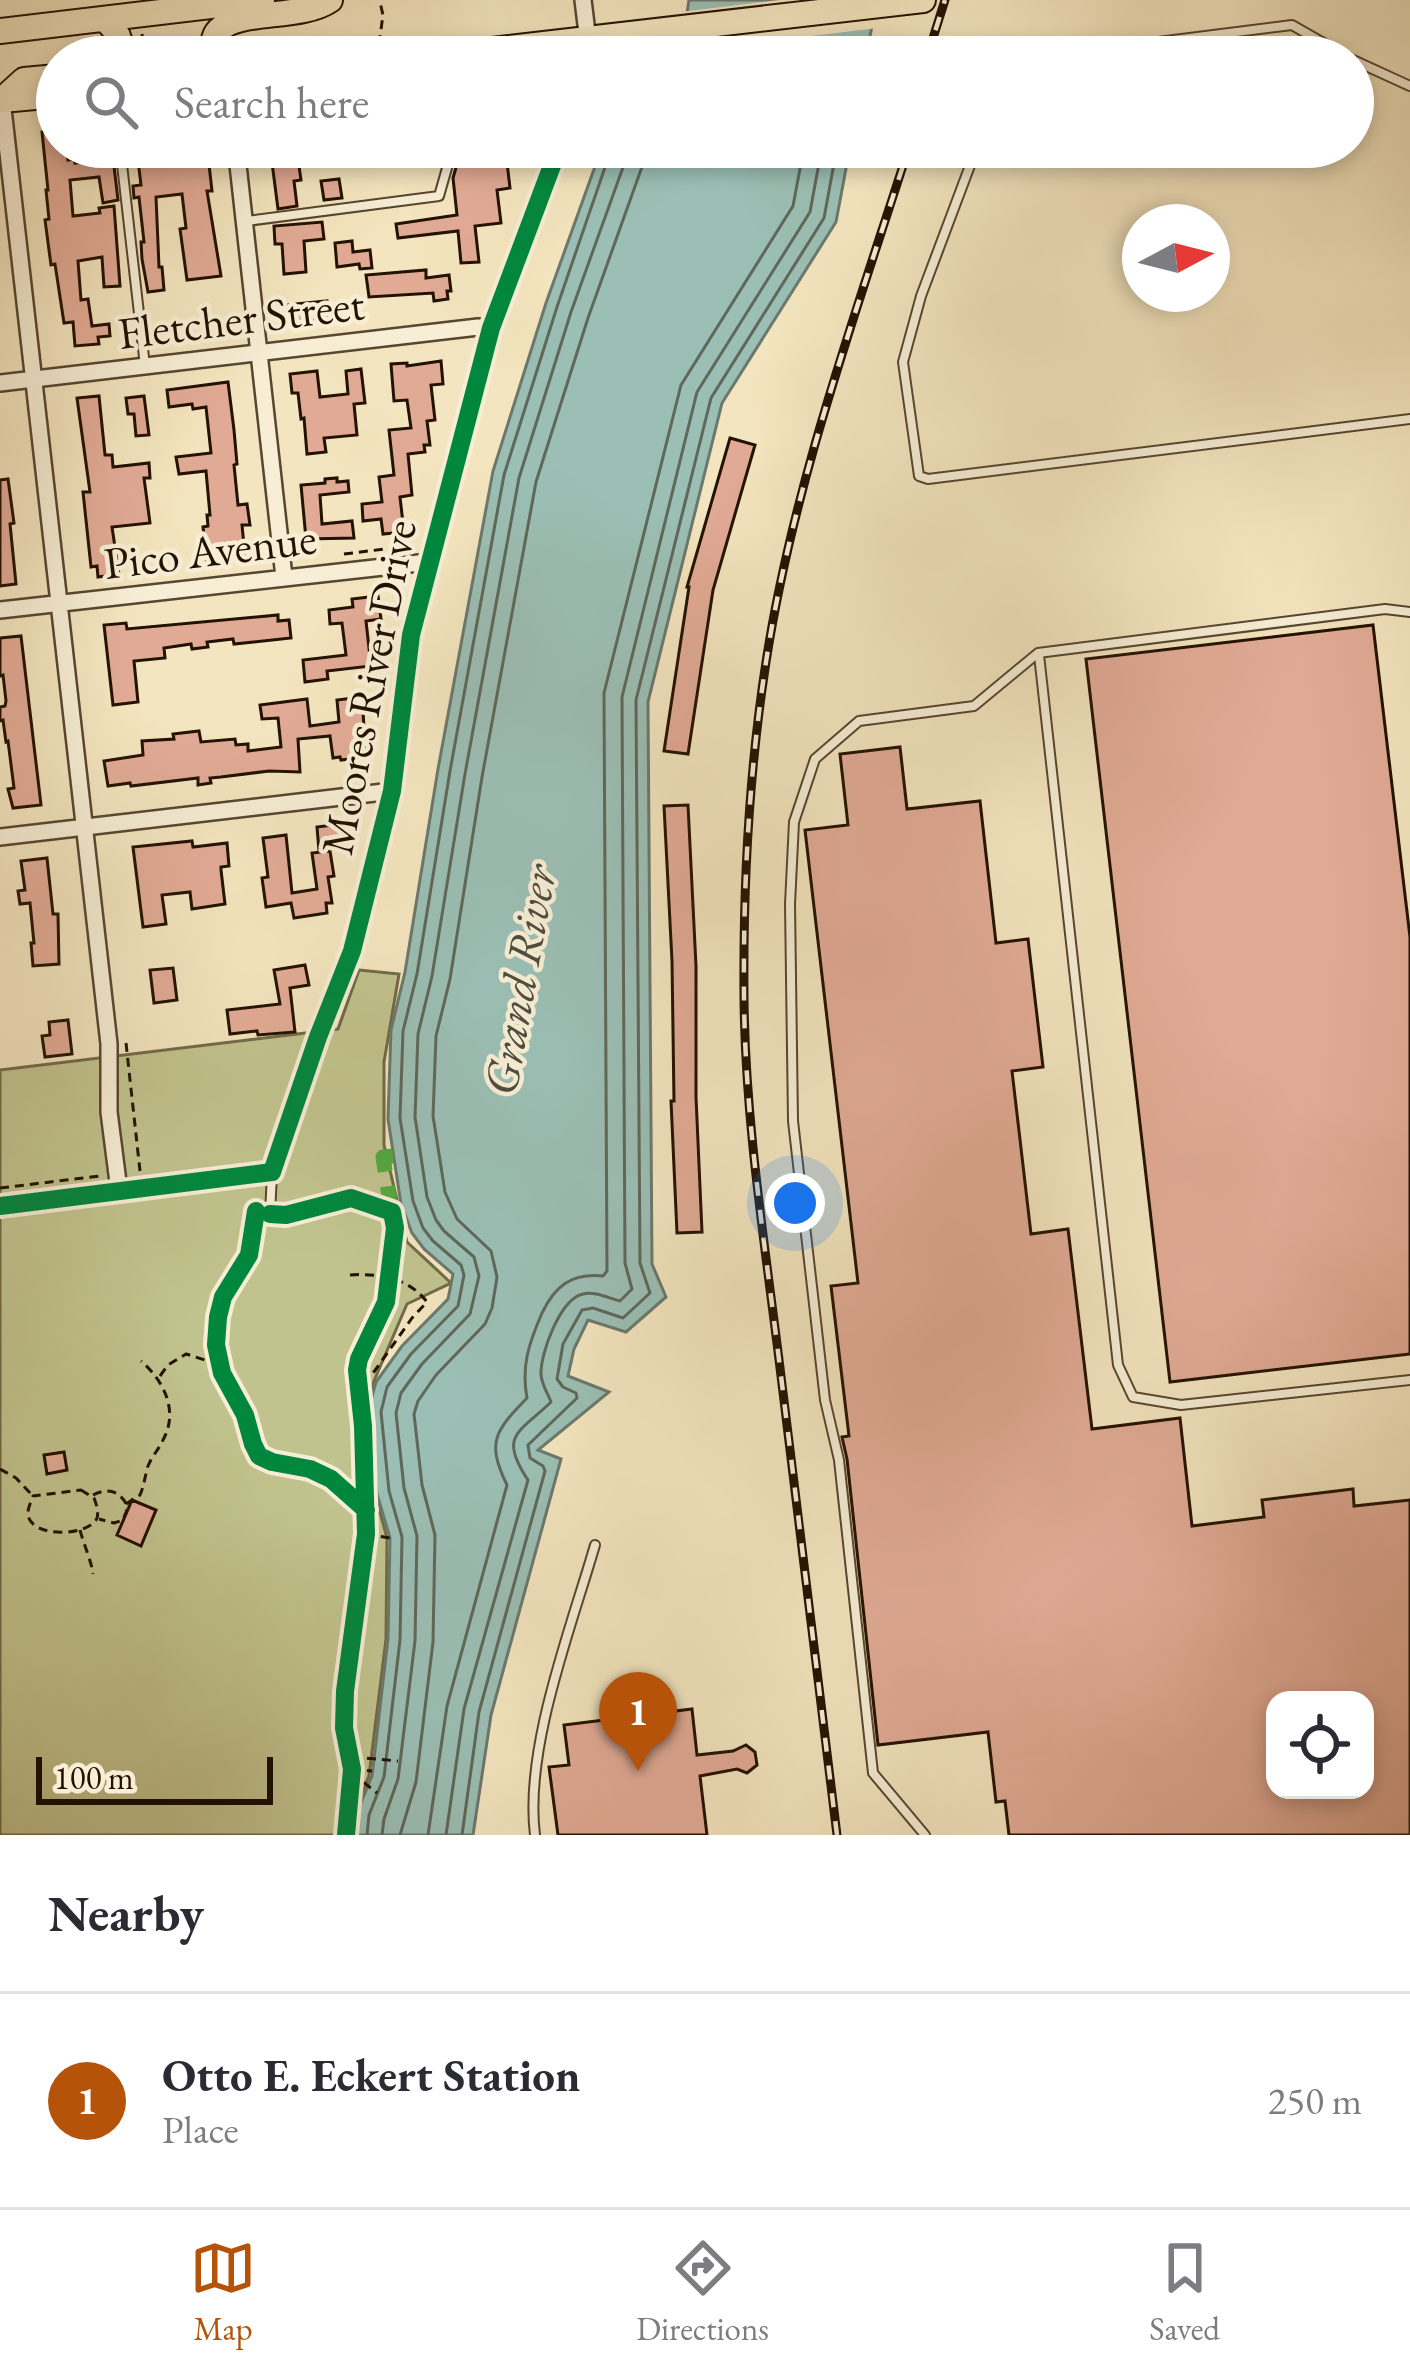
<!DOCTYPE html>
<html lang="en">
<head>
<meta charset="utf-8">
<style>
  body { margin:0; font-family:"EB Garamond",serif; background:#f2f2f3; color:#2b2b33 }
  .controls { position:absolute; right:36px; bottom:36px; display:grid; overflow:hidden; border-radius:24px; box-shadow:0 6px 18px #0003 }
  .controls button { width:108px; height:108px; display:grid; place-items:center; padding:0; border:0; border-bottom:3px solid #e1e1e2; background:#fff; color:#2b2b33; font:60px sans-serif }
  .compass { position:absolute; left:1122px; top:204px; width:108px; height:108px; border-radius:50%; background:#fff; box-shadow:0 6px 18px #0003; rotate:83deg }
  .scale { position:absolute; left:36px; bottom:30px; width:237px; box-sizing:border-box; padding-left:12px; border:6px solid #231101; border-top:0; font-size:33px; line-height:42px; white-space:nowrap; color:#231101; -webkit-text-stroke:9px #f7eed5; paint-order:stroke }
  .you { position:absolute; left:795px; top:1203px; width:42px; height:42px; margin:-30px; border:9px solid #fff; border-radius:50%; background:#1a73e8; box-shadow:0 0 0 18px #1a73e833 }
  .badge { display:grid; place-items:center; width:78px; height:78px; border-radius:50%; background:#b45309; color:#fff; font-size:39px; font-weight:700 }
  .pin { position:absolute; translate:-50% -99px; filter:drop-shadow(0 3px 6px #0008) }
  .pin::after { content:''; position:absolute; top:63px; width:42px; height:36px; background:inherit; clip-path:polygon(0 0,100% 0,50% 100%) }
  .list { margin:0; padding:0; list-style:none }
  h2 { display:flex; justify-content:space-between; align-items:center; height:156px; margin:0; padding:0 48px; font-size:51px }
  h2 small { font-size:39px; font-weight:400; color:#7c7c81 }
  .list li { display:grid; grid-template-columns:78px 1fr auto; gap:36px; align-items:center; box-sizing:border-box; height:216px; padding:0 48px; border-top:3px solid #e1e1e2 }
  .list b { display:block; font-size:45px; white-space:nowrap }
  .list p { margin:0; font-size:39px; white-space:nowrap; color:#7c7c81 }
  .list em { font-size:39px; font-style:normal; color:#7c7c81 }
  .icon { flex:none; width:66px; height:66px; fill:none; stroke:currentColor; stroke-width:2; stroke-linecap:round; stroke-linejoin:round }
  .map { position:relative; flex:none; width:1410px; height:1835px; overflow:hidden }
  .search { position:absolute; background:#fff; box-shadow:0 6px 18px #0003; left:36px; right:36px; top:36px; height:132px; display:flex; align-items:center; gap:30px; box-sizing:border-box; padding:0 42px; border-radius:66px; color:#7c7c81; font-size:45px }
  .sheet { height:372px; background:#fff }
  nav { display:flex; justify-content:space-around; align-items:center; box-sizing:border-box; height:168px; border-top:3px solid #e1e1e2; background:#fff; font-size:33px; color:#7c7c81 }
  nav a { display:grid; justify-items:center; gap:6px }
  nav .on { color:#b45309 }
  .map>svg:first-child { display:block }
</style>
</head>
<body>
<div class="map">
<svg width="1410" height="1835" viewBox="0 0 1410 1835">
  <rect width="100%" height="100%" fill="#f3e5bf"/>
  <filter id="stains"><feTurbulence type="fractalNoise" baseFrequency=".00167" numOctaves="4"/><feColorMatrix values="0 0 0 0 .2 0 0 0 0 .09 0 0 0 0 .02 0 0 0 .5 -.17"/></filter>
  <radialGradient id="worn" r=".72"><stop offset=".6" stop-color="#630" stop-opacity="0"/><stop offset="1" stop-color="#630" stop-opacity=".3"/></radialGradient>
  <!-- green -->
  <path fill="#c1c38e" stroke="#726a48" stroke-width="3" d="M359,970L399,974L384,1062V1145L407,1242L451,1283L407,1304L374,1381L366,1411L375,1494L387,1538L386,1639L369,1776L355,1811L352,1835H0V1070L338,1029Z"/>
  <!-- water -->
  <path fill="#9bbfb5" stroke="#6b796d" stroke-width="3" d="M689,0H877L866,57H673L682,46Z
    M602,147H850L836,222L722,403L648,702L652,1264L666,1297L626,1332L588,1320L574,1349L568,1376L609,1392L538,1450L561,1459L491,1715L473,1835H355L357,1812L372,1776L388,1639L390,1538L377,1494L368,1411L376,1382L402,1346L448,1299L453,1274L424,1249L412,1233L401,1204L388,1119L391,1030L405,972L438,769L493,471L546,303Z"/>
  <!-- pier -->
  <path fill="#f3e5bf" d="M779,0H883L878,28L669,53L676,43L681,12Z"/>
  <g fill="none" stroke-linecap="round" stroke-linejoin="round">
    <!-- shore -->
    <path stroke="#5f685b" stroke-width="3" d="M367,1835L369,1815L384,1777L400,1640L402,1537L389,1491L381,1412L387,1387L411,1354L458,1306L464,1275L461,1265L433,1241L423,1228L413,1201L400,1118L403,1031L417,974L450,771L504,475L557,307L612,147
      M382,1835L384,1819L398,1779L415,1641L417,1536L404,1488L396,1413L401,1393L422,1364L470,1314L479,1276L474,1257L444,1231L436,1220L427,1197L415,1117L418,1034L432,976L465,774L519,478L571,312L626,159L627,147
      M400,1835L416,1782L433,1642L435,1535L422,1485L414,1414L418,1401L436,1375L485,1324L492,1308L497,1277L491,1251L457,1219L445,1192L433,1116L436,1036L450,979L482,777L536,482L588,318L643,164L645,147
      M428,1835L447,1706L507,1485C486,1442 495,1431 527,1398C521,1366 529,1343 542,1313C555,1286 571,1273 603,1276L607,1271L604,693L681,385L793,206L804,147
      M446,1835L464,1709L528,1480C498,1435 519,1433 551,1402C548,1394 542,1385 541,1375C540,1354 560,1299 583,1294C595,1291 608,1298 620,1301L632,1289L625,1263L622,697L697,392L810,212L822,147
      M462,1835L479,1712L545,1471L543,1466L530,1458L528,1445L577,1398L576,1393L563,1387L557,1379L563,1344L582,1310L593,1308L623,1318L650,1293L640,1263L636,700L711,398L824,218L837,147"/>
  </g>
  <!-- building -->
  <path fill="#e1aa95" stroke="#231101" stroke-width="3" fill-rule="evenodd" d="M57,130V147H66L68,160L74,159L75,163L113,158L118,200L103,203L99,177L70,180L73,216L100,213L99,208L114,206L120,286L104,287L102,257L78,261L81,300L88,299L92,326L109,324L110,336L98,337L99,344L75,346L73,322L64,323L55,264L51,265L45,220L49,219L46,190H48L42,132Z
    M174,147H207L212,191H207L221,276L187,280L180,229L186,228L182,194L156,197L159,267H162L164,290L148,292L142,259L141,242H144L139,197L134,198L133,186L141,185L137,152Z
    M270,147H293L294,160L298,159L301,180L294,181L297,206L278,209Z
    M325,147H342L344,162L327,164Z
    M470,149L471,158L506,154L510,188L497,190L501,223L475,226L479,262L461,263L458,231L398,238L396,224L457,215L453,178L461,150Z
    M339,179L342,198L324,200L321,181Z
    M322,222L324,239L304,241L306,272L284,274L282,244H275L274,226Z
    M352,241L353,252L370,250L372,268L360,269L359,264L337,267L335,243Z
    M426,270V278L449,275L451,291H447L448,299L434,301L433,293L369,297L366,275Z
    M327,301L329,318L287,323L285,305Z
    M441,361L443,384L431,385L435,420L427,421L430,445H424L425,452L408,454L412,495L400,497L404,532L383,534L381,519L363,521L362,504L382,502L379,477L394,475L389,430L411,428L407,400L394,401L391,364L407,363V366Z
    M361,369L365,403L354,404L357,435L324,438L326,452L307,454L304,418L301,419L298,393H292L290,374L317,371L320,397L348,394L346,371Z
    M228,382L234,430L237,464L234,465L238,505L247,504L250,525H242L245,556L207,561L203,527L208,526L207,515H210L206,471L179,474L176,457L211,453L206,407L193,409L192,404L169,407L167,390Z
    M99,396L105,455H112L113,467L149,463L150,478H144L150,523L112,527L119,574L98,577L97,566L91,567L83,492H90L77,398Z
    M144,396L149,435L136,436L134,414H128L126,398Z
    M730,438L755,445L713,590L688,754L664,751L689,587H687Z
    M337,478V482L348,481L349,492L320,495L322,524L352,521L354,538L306,539L301,485L325,483V479Z
    M8,479L14,523L10,524L16,584L0,586V480Z
    M378,596L381,619L366,621L371,666L327,671L328,679L305,682L303,660L346,655L342,623L330,624L329,610L353,607L352,599Z
    M278,615V621L289,620L291,638L234,644L233,639L207,642L208,647L192,649L191,644L164,648L165,658L134,661L138,702L113,705L104,625L126,623L127,629Z
    M1373,625L1410,937V1354L1170,1382L1086,659Z
    M21,636L41,805L13,808L8,789L14,788L8,741L6,742L3,720L0,721V707L5,706L6,701L3,675L0,676V638Z
    M362,697L366,757L341,760L340,757L333,758L330,736L298,739L300,772L269,771L221,777L210,778L211,783L198,785V778L131,786L130,783L108,786L104,761L143,755L142,741L174,739L173,734L199,731L201,742L235,739L236,745L248,744V751L281,747L278,718L262,719L260,705L307,699L310,726L339,722L337,700Z
    M900,747L907,809L980,801L996,943L1028,939L1043,1067L1012,1071L1031,1234L1068,1229L1092,1429L1180,1418L1192,1526L1264,1517L1262,1500L1353,1489L1354,1506L1410,1500V1835H1009L1005,1801L996,1802L988,1732L878,1745L847,1459L842,1437L849,1436L831,1286L858,1283L805,830L848,825L840,754ZM1275,1700H1365V1790H1275Z
    M688,805L696,966V1097L702,1232L677,1233L671,1101H674L672,961L664,806Z
    M341,824L344,848L319,851L317,827Z
    M286,835L292,893L317,889L312,853L330,851L334,876L328,877L332,903H326L327,913L294,918L291,903L266,907L262,878L268,877L263,838Z
    M192,841L193,847L227,843L229,866L221,867V870L225,904L192,909L190,892L162,895L166,924L143,927L133,847Z
    M47,858L53,914H58L59,964L33,966L31,943H34L30,903L20,904L18,891L25,890L21,861Z
    M305,965L309,985L290,988L295,1032L258,1035L257,1031L230,1034L227,1010L280,1004L274,970Z
    M173,968L177,1000L154,1003L150,970Z
    M68,1020L72,1054L45,1057L42,1036L50,1035L49,1022Z
    M64,1452L67,1470L47,1474L44,1455Z
    M132,1500L156,1510L141,1546L117,1535Z
    M692,1709L697,1755L733,1751L746,1745L755,1752L757,1765L747,1773L737,1769L700,1776L707,1835H558L549,1767L569,1765L564,1725Z"/>
  <g fill="none" stroke-linecap="round" stroke-linejoin="round">
    <defs>
      <path id="lane" d="M1039,57L1292,25L1348,57
        M1353,60L1410,86
        M120,147L145,366
        M977,147L921,296L903,362L919,476L928,479L1410,419
        M247,221L439,196L453,147
        M1039,655L1118,1365L1133,1397L1181,1405L1410,1380
        M270,1214L272,1174
        M535,1835C524,1749 571,1628 595,1545
        M925,1835L873,1773L839,1460L825,1400L793,1121L790,904L794,822L815,759L859,721L974,706L1038,653L1385,609L1410,612"/>
      <path id="street" d="M583,0L588,41L586,57
        M2,100L109,1044V1112L119,1190
        M236,147L284,577
        M0,383L478,327L491,328
        M0,610L428,562
        M0,837L392,791
        M0,1206L272,1172L318,1037L352,951L392,791L411,635L491,328L559,147"/>
      <path id="primary" d="M105,19C117,31 123,40 119,57
        M0,31L262,0
        M214,57C213,47 212,37 219,30C238,9 301,20 330,0
        M432,57L923,0
        M2,100L24,80L57,77
        M2,100L57,95"/>
    </defs>
    <!-- lane casing -->
    <use href="#lane" stroke="#574630" stroke-width="12"/>
    <!-- street casing -->
    <use href="#street" stroke="#574630" stroke-width="20"/>
    <!-- primary casing -->
    <use href="#primary" stroke="#231101" stroke-width="28"/>
    <!-- path -->
    <path stroke="#231101" stroke-width="3" stroke-dasharray="9 6" stroke-linecap="butt" d="M142,34L144,57
      M379,44L383,15L380,2
      M344,554L418,545
      M126,1043L140,1171
      M0,1188L100,1176
      M350,1275C379,1273 409,1278 427,1302L412,1318L359,1393
      M160,1376L168,1365L186,1354L205,1360L222,1373
      M0,1469L16,1478L31,1494
      M81,1490L94,1498C96,1503 99,1512 97,1518C90,1536 32,1539 28,1515C27,1511 31,1501 33,1496Z
      M93,1495C109,1487 120,1491 128,1507L123,1520L114,1523L99,1519
      M126,1504L140,1495C144,1486 145,1476 148,1466C152,1456 159,1449 163,1440C179,1411 164,1381 141,1361
      M80,1530C83,1542 92,1563 93,1574
      M366,1534L390,1538
      M352,1757L398,1761
      M352,1769L372,1771
      M352,1773L377,1793"/>
    <!-- lane -->
    <use href="#lane" stroke="#f7eed5" stroke-width="8"/>
    <!-- street -->
    <use href="#street" stroke="#f7eed5" stroke-width="15"/>
    <!-- primary -->
    <use href="#primary" stroke="#f3e5bf" stroke-width="24"/>
    <defs>
      <path id="rail" d="M927,57L945,0
        M837,1835C818,1682 800,1529 781,1376C766,1251 745,1123 744,997C743,886 749,772 766,662C793,486 855,316 909,147"/>
    </defs>
    <!-- rail casing -->
    <use href="#rail" stroke="#231101" stroke-width="9"/>
    <!-- rail -->
    <use href="#rail" stroke="#f7eed5" stroke-width="4.5" stroke-dasharray="14" stroke-linecap="butt"/>
    <!-- quiet -->
    <path stroke="#53a840" stroke-width="15" stroke-dasharray="30 15" stroke-linecap="butt" d="M392,1216L383,1157L393,1156"/>
    <defs>
      <path id="cycleway" d="M0,1206L272,1172L318,1037L352,951L392,791L411,635L491,328L559,147
        M256,1211L249,1255L223,1297L218,1317L216,1345L222,1373L245,1415L253,1444L259,1456L272,1462L310,1469L331,1479L366,1510
        M270,1214L286,1215L351,1198L392,1212L395,1228L386,1302L359,1359L357,1370L363,1426L366,1534L345,1691L344,1728L352,1769L346,1835"/>
    </defs>
    <!-- cycleway casing -->
    <use href="#cycleway" stroke="#f7eed5" stroke-width="26"/>
    <!-- cycleway -->
    <use href="#cycleway" stroke="#00873e" stroke-width="18"/>
  </g>
  <g text-anchor="middle" stroke-width="9" stroke-linejoin="round" paint-order="stroke">
    <!-- street labels -->
    <g font-size="45" fill="#231101" stroke="#f7eed5">
      <text transform="translate(241 318) rotate(-7)" y="16">Fletcher Street</text>
      <text transform="translate(210 550) rotate(-7)" y="16">Pico Avenue</text>
      <text transform="translate(368 687) rotate(-79)" y="16">Moores River Drive</text>
    </g>
    <!-- water labels -->
    <g font-size="48" font-style="italic" fill="#4d4e40" stroke="#f7eed5">
      <text transform="translate(519 980) rotate(-80)" y="17">Grand River</text>
    </g>
  </g>
  <rect width="100%" height="100%" filter="url(#stains)"/>
  <rect width="100%" height="100%" fill="url(#worn)"/>
</svg>
<div class="controls">
<button><svg class="icon" aria-label="locate" viewBox="0 0 24 24"><circle cx="12" cy="12" r="6"/><path d="M12 2v4M12 18v4M2 12h4M18 12h4"/></svg></button>
</div>
<svg class="compass" viewBox="-18 -18 36 36"><path d="M0-13l5 13h-10z" fill="#e53935"/><path d="M0 13l5-13h-10z" fill="#7c7c81"/></svg>
<div class="scale">100 m</div>
<div class="you"></div>
<div class="pin badge" style="left:638px;top:1771px">1</div>
<div class="search"><svg class="icon" aria-label="search" viewBox="0 0 24 24"><circle cx="10" cy="10" r="6"/><path d="M15 15l6 6"/></svg>Search here</div>
</div>
<section class="sheet">
<h2>Nearby<small></small></h2>
<ul class="list">
<li><span class="badge">1</span><div><b>Otto E. Eckert Station</b><p>Place</p></div><em>250 m</em></li>
</ul>
</section>
<nav>
<a class="on"><svg class="icon" aria-label="map" viewBox="0 0 24 24"><path d="M3 6l6-2 6 2 6-2v14l-6 2-6-2-6 2zM9 4v14M15 6v14"/></svg>Map</a>
<a><svg class="icon" aria-label="directions" viewBox="0 0 24 24"><path d="M12 3l9 9-9 9-9-9zM9 14v-3h6M13 9l2 2-2 2"/></svg>Directions</a>
<a><svg class="icon" aria-label="saved" viewBox="0 0 24 24"><path d="M7 4h10v16l-5-4-5 4z"/></svg>Saved</a>
</nav>
</body>
</html>
